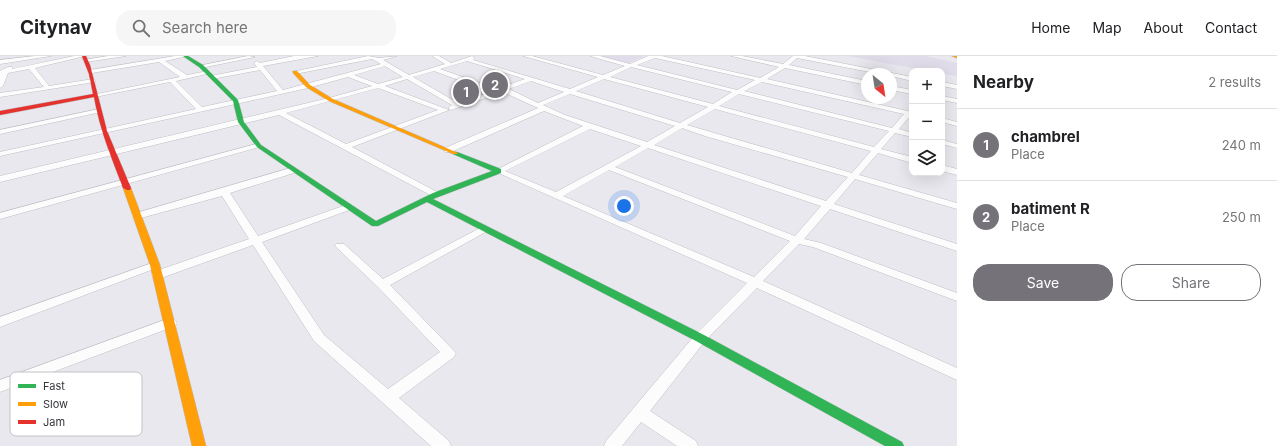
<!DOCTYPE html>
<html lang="en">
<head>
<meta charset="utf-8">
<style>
  body { margin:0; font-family:Inter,sans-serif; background:#f6f6f6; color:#202124 }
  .controls { position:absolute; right:12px; top:12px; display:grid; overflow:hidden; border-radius:8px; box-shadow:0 4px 16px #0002 }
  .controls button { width:36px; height:36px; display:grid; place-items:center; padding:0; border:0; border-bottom:1px solid #e0e0e0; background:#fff; color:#202124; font:20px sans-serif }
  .compass { position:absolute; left:861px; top:12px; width:36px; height:36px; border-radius:50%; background:#fff; box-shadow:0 4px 16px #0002; rotate:150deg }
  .you { position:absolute; left:624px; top:150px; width:14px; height:14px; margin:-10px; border:3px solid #fff; border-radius:50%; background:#1a73e8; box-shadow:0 0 0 6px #1a73e833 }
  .badge { display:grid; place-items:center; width:26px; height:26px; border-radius:50%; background:#757379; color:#fff; font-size:13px; font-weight:700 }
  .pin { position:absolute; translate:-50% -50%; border:2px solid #fff; box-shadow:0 1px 4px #0006 }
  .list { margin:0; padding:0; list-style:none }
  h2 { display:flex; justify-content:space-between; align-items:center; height:52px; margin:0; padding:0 16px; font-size:17px }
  h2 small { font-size:13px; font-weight:400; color:#757577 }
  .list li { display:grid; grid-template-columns:26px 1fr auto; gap:12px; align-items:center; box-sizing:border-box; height:72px; padding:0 16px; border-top:1px solid #e0e0e0 }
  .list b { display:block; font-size:15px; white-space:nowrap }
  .list p { margin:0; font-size:13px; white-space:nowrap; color:#757577 }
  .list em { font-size:13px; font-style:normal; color:#757577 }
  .actions { display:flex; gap:8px; padding:12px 16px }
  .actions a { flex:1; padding:9px 0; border:1px solid #757379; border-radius:16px; text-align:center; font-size:14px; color:#757379 }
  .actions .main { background:#757379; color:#fff }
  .icon { flex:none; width:22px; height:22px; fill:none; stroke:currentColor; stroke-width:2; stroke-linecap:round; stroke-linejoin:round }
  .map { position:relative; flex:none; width:957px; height:390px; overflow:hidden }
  header { display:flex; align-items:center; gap:24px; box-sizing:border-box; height:56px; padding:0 20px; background:#fff; border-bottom:1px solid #e0e0e0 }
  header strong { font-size:19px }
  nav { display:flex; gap:22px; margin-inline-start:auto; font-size:14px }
  .search { width:280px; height:36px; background:#f6f6f6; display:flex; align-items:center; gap:10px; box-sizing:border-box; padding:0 14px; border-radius:16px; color:#757577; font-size:15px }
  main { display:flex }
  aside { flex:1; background:#fff }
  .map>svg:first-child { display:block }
</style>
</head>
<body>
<header>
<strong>Citynav</strong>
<div class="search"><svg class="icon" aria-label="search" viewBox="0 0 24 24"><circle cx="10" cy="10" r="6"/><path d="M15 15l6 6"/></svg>Search here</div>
<nav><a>Home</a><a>Map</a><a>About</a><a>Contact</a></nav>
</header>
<main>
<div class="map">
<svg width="957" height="390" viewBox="0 0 957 390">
  <rect width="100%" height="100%" fill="#eae8ef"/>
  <!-- built -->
  <path fill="#e0dce9" d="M598,0H644L627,8Z
    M848,0H926L957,7V20L942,18V15H928Z"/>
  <!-- building -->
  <path fill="#c8c6cc" d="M469,30L482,37L463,41L450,34Z"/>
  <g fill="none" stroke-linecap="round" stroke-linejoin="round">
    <defs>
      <path id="street" d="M35,0H51L0,8V4Z
        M74,0H85L35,12L49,30L93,23L95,24V26L0,41V37L44,31L29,13L8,17L3,30L0,32V15L8,11H12V13Z
        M108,0H126L86,6L83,4Z
        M175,0H188L165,5L187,19L208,15L211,17L176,25L202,51L277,35L260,14L212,23L210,22V20L257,11L254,7L257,5L260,7L294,0H318L263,10L283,34L381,8L372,3L295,18L292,16L368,0L379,2L397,0L383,4L409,19L445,8L432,0H439L451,7L472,0L475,2L473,4L570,33L598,21L523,0H532L603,19L625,10L590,0H600L630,8L648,0H662L760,22L779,11L731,0H742L783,8L793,0H805L912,21V25L891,20V18H880L797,2L789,9L867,25V29L785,12L767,23L912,56V60H910L899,73L912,77V81L895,77L881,93L912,101V107L878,97L859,119L957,147V153L855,123L834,148L957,188V195L830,153L804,183L821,187L957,237V245L813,191L799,188L763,225L957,312V324L757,232L705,285L650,355L696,385L698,390H677L641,366L622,390H604L606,385L695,279L747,227L494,115L583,70L544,55L451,96H445V92L538,52L503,36L451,54L448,52L452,49L407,23L385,30L449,54L352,91L439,137L441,139L436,142L279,59L0,126V120L329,42L372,30L348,21L308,32L0,100V96L196,53L170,26L95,41L92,39L180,21L159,6L92,17L89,15L90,14ZM655,2L755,24L737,34L637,9ZM467,5L525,23L497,33L440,13ZM385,10L403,21L378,28L354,19ZM631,11L732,36L713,48L610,21ZM434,15L491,36L458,47L413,21ZM604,23L708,51L680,67L576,35ZM531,25L564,36L538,47L509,33ZM762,26L904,58L892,72L744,35ZM378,32L438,54L346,88L286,57ZM570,38L675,70L647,86L565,59L543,49ZM739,38L889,75L874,91L719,50ZM715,53L871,95L852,117L687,69ZM682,72L705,80L848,121L826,145L654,89ZM590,73L641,90L556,136L505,115ZM648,92L821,150L795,180L615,111ZM609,114L790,185L754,221L563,140Z
        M248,0L255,1L201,12L198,10Z
        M942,26L957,29V33L942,30Z
        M891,30L912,34V38L891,34Z
        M942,40L957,43V47L942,44Z
        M99,53L101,54V56L0,78V74Z
        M942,62L957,66V70L942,66Z
        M942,84L957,88V92L942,88Z
        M256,88L263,90L0,163V157Z
        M942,109L957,113V119L942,115Z
        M294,111L298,114L297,116L230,137L258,180L346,149H352L354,151L352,153L262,186L324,279L388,333L440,296L378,231L335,190L336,188H344L383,223L482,171L486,170L491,173L390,229L456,297L454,301L399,342L449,385L451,390H431L314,285L253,189L161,222L157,223L151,219L153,216L249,183L222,140L137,163L132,160L133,158Z
        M155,206L161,209L159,211L0,271V261Z
        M170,262L175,264L177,267L175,270L0,336V324Z"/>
      <path id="fast" d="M183,0H188L203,9L238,44L244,66L261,89L376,165L433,137L492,115L453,98V96H457L501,113V117L433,143L704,279L902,386L904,390H885L696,285L427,146L378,170H372L257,91L238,66L233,45L199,11Z"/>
      <path id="slow" d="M952,0H957V2Z
        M293,15H297L310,29L333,43L458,97L457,98H453L329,45L306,31L293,17Z
        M124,130H127L131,132L160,209L206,390H192L150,209L123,132Z"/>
      <path id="jam" d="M82,0H86L90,9L107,75L131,132L130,134H127L123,132C111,100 100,75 94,41L0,59V55L93,38L89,18Z"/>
    </defs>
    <!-- street casing -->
    <use href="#street" stroke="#bfbec3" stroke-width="1"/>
    <!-- fast casing -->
    <use href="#fast" stroke="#bfbec3" stroke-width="1"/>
    <!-- slow casing -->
    <use href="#slow" stroke="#bfbec3" stroke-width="1"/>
    <!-- jam casing -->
    <use href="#jam" stroke="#bfbec3" stroke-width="1"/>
    <!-- street -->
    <use href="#street" fill="#fcfcfd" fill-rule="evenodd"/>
    <!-- fast -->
    <use href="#fast" fill="#30b455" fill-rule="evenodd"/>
    <!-- slow -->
    <use href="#slow" fill="#ff9f0a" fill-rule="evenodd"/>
    <!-- jam -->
    <use href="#jam" fill="#e5322d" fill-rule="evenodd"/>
  </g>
  <!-- legend -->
  <rect x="10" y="316" width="132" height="64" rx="6" fill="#fff" stroke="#c3c2c4" stroke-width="1"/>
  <rect x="18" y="328" width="18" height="4" fill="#30b455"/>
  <rect x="18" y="346" width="18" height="4" fill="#ff9f0a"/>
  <rect x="18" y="364" width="18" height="4" fill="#e5322d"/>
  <g font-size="11" fill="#363439">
    <text x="43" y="334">Fast</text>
    <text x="43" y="352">Slow</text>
    <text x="43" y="370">Jam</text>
  </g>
</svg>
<div class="controls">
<button>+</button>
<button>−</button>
<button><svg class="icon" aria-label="layers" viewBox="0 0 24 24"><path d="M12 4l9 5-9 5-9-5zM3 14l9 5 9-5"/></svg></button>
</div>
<svg class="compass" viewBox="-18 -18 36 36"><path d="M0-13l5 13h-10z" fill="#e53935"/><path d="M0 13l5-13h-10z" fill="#757577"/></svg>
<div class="you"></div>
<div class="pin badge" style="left:466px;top:36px">1</div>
<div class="pin badge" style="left:495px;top:29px">2</div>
</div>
<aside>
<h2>Nearby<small>2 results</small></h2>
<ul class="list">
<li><span class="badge">1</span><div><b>chambrel</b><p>Place</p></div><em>240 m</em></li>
<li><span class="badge">2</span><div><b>batiment R</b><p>Place</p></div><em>250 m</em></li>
</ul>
<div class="actions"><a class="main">Save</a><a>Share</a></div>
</aside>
</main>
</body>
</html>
